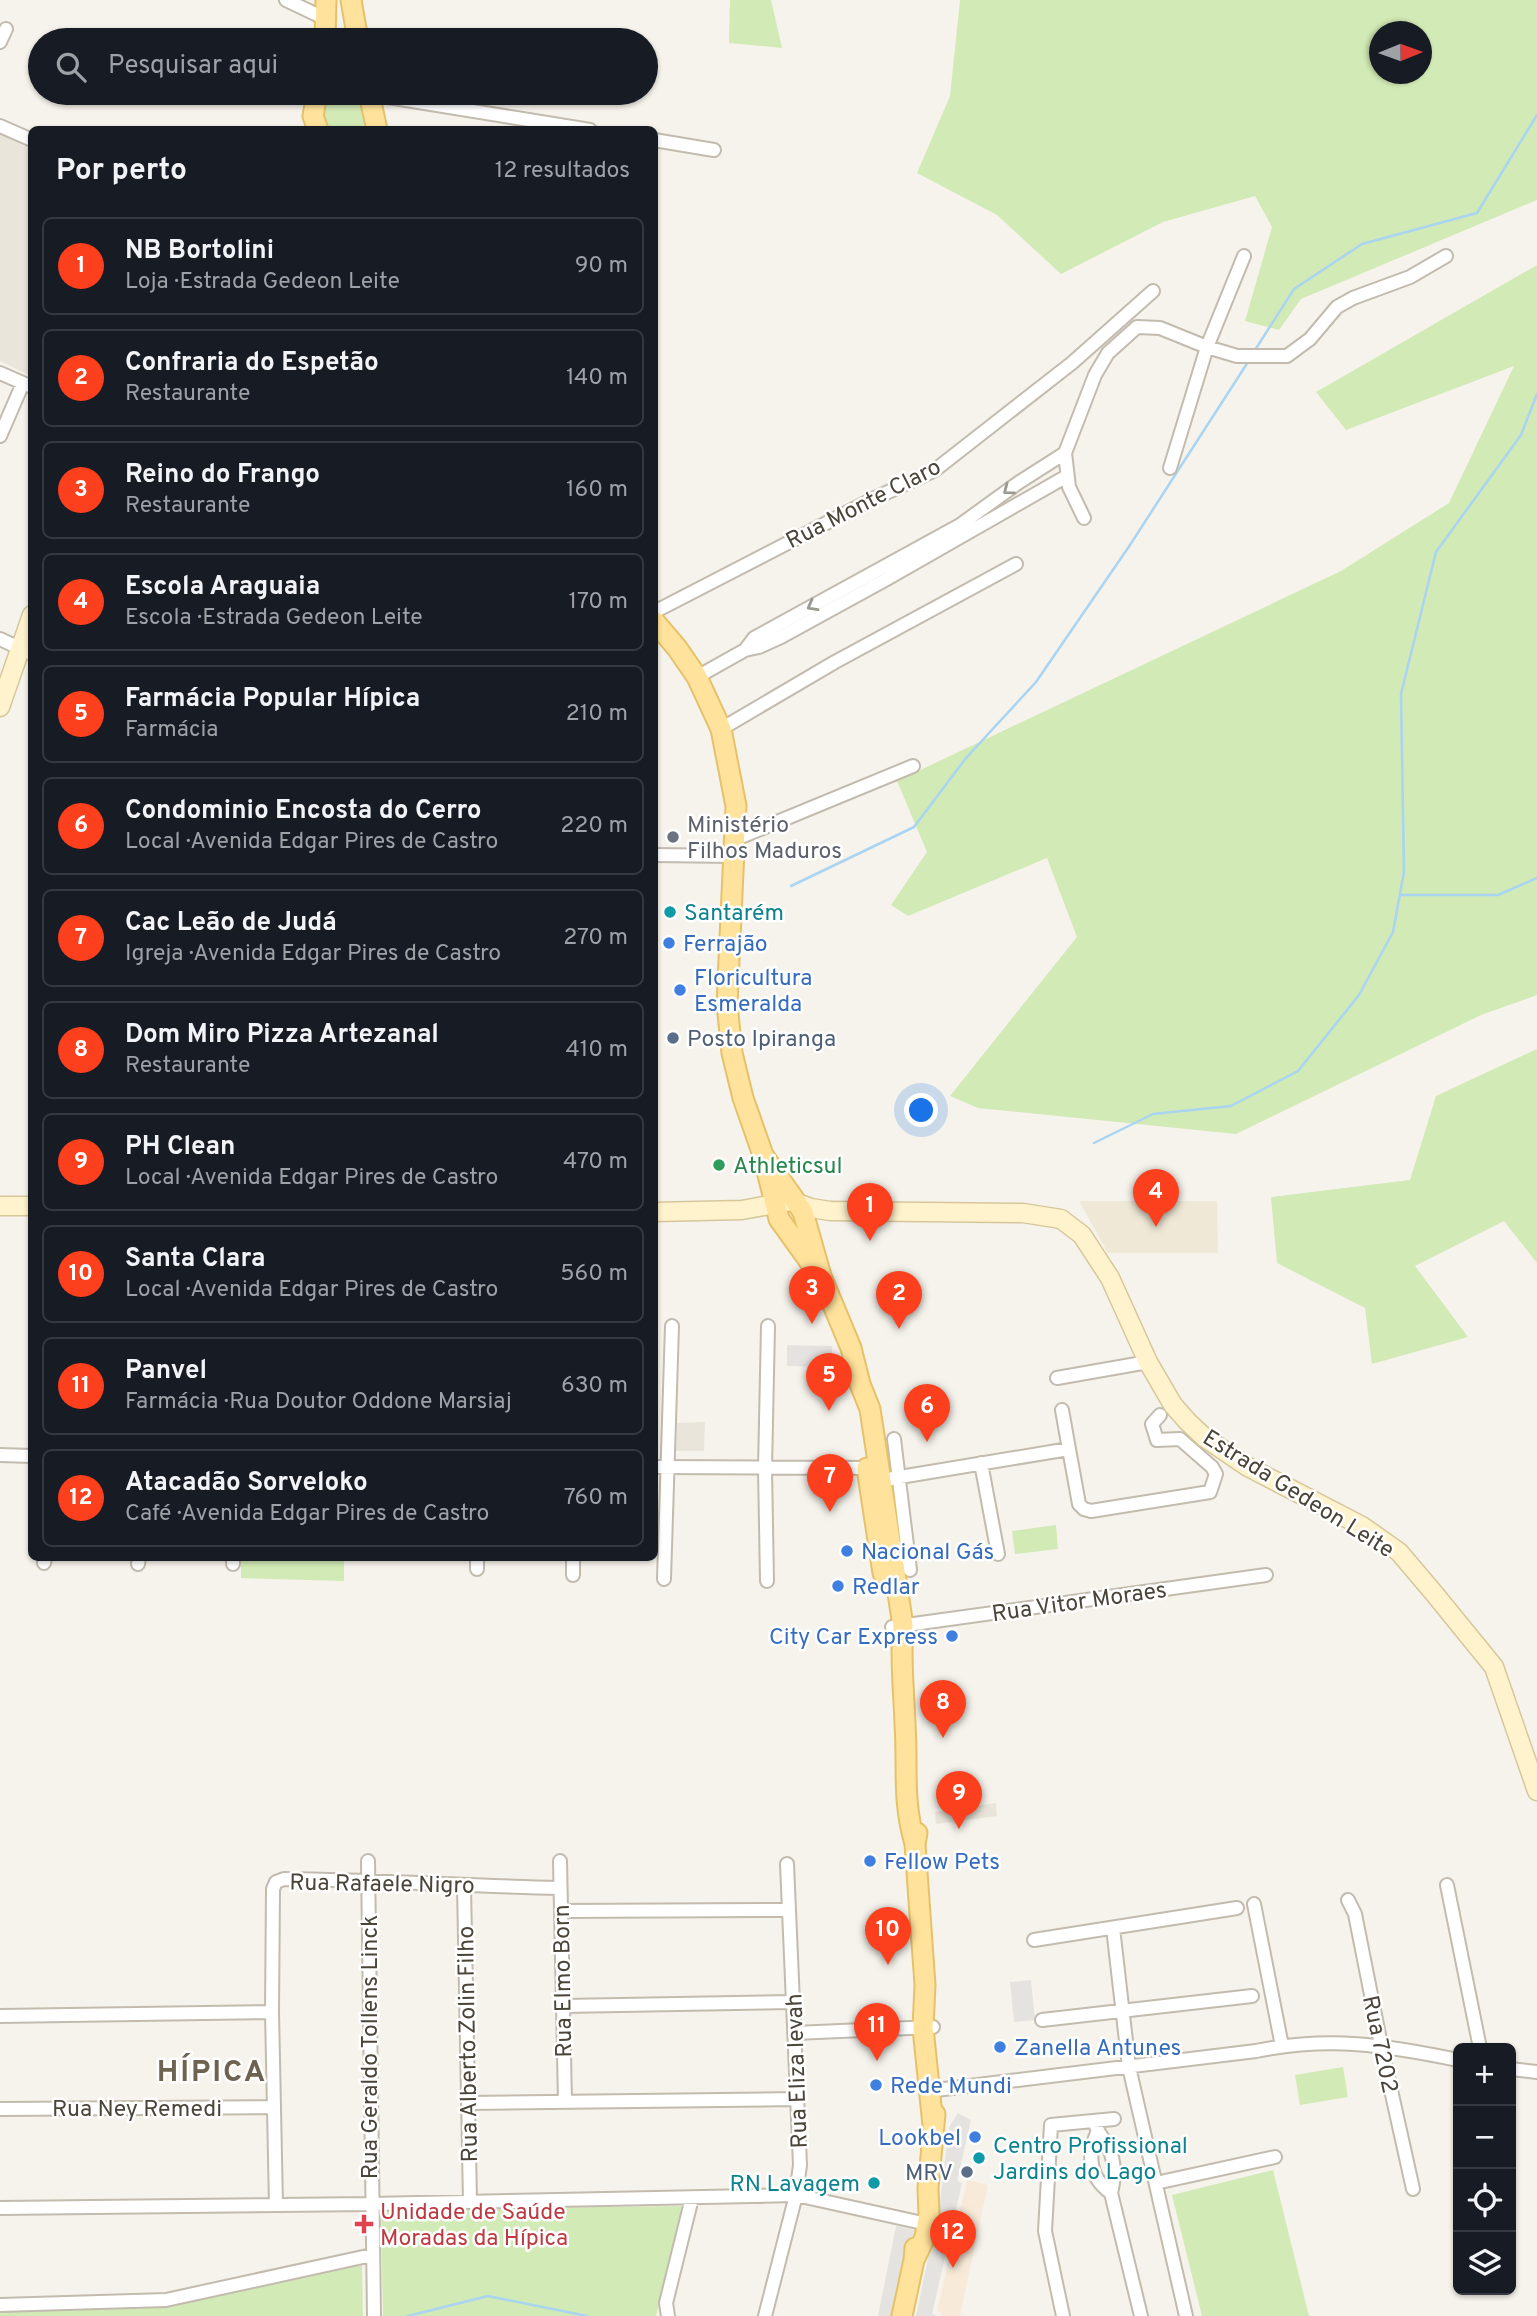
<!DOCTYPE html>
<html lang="pt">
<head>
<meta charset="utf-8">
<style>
  body { margin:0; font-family:Overpass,sans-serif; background:#242831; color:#f1f3f6 }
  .controls { position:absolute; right:21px; bottom:21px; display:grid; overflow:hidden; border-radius:10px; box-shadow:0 2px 5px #0004 }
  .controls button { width:63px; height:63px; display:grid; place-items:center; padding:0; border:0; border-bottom:2px solid #363941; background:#171b24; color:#f1f3f6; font:35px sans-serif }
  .compass { position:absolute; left:1369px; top:21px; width:63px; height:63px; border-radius:50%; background:#171b24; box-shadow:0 2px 5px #0004; rotate:89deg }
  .you { position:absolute; left:922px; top:1111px; width:24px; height:24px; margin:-18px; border:5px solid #fff; border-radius:50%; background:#1a73e8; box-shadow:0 0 0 10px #1a73e833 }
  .badge { display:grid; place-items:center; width:46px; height:46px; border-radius:50%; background:#fc3f1d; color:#fff; font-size:23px; font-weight:700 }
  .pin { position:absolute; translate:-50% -58px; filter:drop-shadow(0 2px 4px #0008) }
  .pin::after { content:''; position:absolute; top:37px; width:24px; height:21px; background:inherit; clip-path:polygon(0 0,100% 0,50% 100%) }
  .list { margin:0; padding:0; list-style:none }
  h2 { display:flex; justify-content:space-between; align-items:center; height:91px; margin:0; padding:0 28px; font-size:30px }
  h2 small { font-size:23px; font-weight:400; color:#9ea1a6 }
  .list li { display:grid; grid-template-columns:46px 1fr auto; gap:21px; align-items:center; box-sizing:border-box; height:98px; margin:0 14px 14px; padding:0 14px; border:2px solid #363941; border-radius:10px }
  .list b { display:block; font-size:26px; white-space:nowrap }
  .list p { margin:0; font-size:23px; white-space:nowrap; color:#9ea1a6 }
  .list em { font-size:23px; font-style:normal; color:#9ea1a6 }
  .icon { flex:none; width:38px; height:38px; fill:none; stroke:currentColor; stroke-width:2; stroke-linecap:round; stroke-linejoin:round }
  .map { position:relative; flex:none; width:1537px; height:2316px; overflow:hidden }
  .search { position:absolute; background:#171b24; box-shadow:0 2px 5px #0004; left:28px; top:28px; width:630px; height:77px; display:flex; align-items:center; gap:18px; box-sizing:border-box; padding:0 24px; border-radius:38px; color:#9ea1a6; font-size:26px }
  .panel { position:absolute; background:#171b24; box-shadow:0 2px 5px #0004; left:28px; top:126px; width:630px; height:1435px; border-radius:10px }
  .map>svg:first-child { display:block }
</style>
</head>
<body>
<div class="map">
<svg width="1537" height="2316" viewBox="0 0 1537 2316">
  <rect width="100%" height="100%" fill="#f6f3ec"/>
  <!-- residential -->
  <path fill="#eae5da" d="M0,134L31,149V376L0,361Z
    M705,1422L704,1451H676L677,1423Z
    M996,1803L997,1816L936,1824L935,1812Z"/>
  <!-- commercial -->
  <path fill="#f7ead8" d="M967,2180L988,2185L960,2315L964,2316H941V2312L937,2311Z"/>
  <!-- education -->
  <path fill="#efe8d6" d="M1079,1201H1217L1218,1253H1108Z"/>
  <!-- green -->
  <path fill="#d2eab5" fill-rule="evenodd" d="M730,0H771L782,48L729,43Z
    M960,0H1537V200L1301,299L1279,330L1245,321L1272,227L1255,196L1163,222L1061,274L997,215L917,173L950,96ZM1380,32H1422V74H1380Z
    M353,93L364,102L366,120L362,128L327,129C320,119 318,98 334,93C339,91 347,93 353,93Z
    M1537,265V995L1481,1015L1236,1134L978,1108L950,1096L1077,937L1047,858L908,916L891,905L927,852L897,781L1341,571L1449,503L1514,366L1346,430L1316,392Z
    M1537,1049V1263L1504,1221L1415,1266L1468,1337L1372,1364L1365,1308L1277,1263L1271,1197L1410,1180L1436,1096Z
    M1056,1525L1058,1549L1015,1554L1012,1531Z
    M241,1558H344V1581L241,1578Z
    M1343,2067L1348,2097L1300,2105L1295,2075Z
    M1273,2170L1309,2316H1202L1172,2195Z
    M683,2206L656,2316H383L381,2210Z
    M362,2265L363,2316H0V2312L166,2307Z"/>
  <!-- parking -->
  <path fill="#e5e3e0" d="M787,1345L832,1346V1367L787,1366Z
    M1031,1980L1035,2020L1014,2022L1010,1982Z
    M958,2113L971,2120L957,2181L962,2183L932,2314L938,2316H916L940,2202L949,2127Z
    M896,2226L914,2230L895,2316H878Z"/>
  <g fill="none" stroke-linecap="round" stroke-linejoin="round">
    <!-- stream -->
    <path stroke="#a9d4f2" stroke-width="2.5" d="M1255,350L1294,289L1362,244L1477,213L1537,115
      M791,886L914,827L966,758L1036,682L1130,545L1248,362
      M1401,895H1498L1537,878
      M1094,1143L1153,1114L1231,1106L1298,1071L1359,995L1393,932L1404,872L1401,694L1436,552L1521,435L1537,394
      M408,2316L488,2296L587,2316"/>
    <defs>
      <path id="minor" d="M286,0L326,19
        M0,42L6,29
        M369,94L590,130
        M0,126L32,140
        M654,140L714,150
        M0,373L32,387
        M0,436L23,383
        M1170,468L1207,347L1244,256
        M1084,518L1069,487L1065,453L1095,375L1108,353L1137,327L1160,328L1207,347L1237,356H1287L1310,339L1337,307L1353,298L1410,277L1446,256
        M654,612L871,500L935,470L1072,363L1153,291
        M0,639L32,654
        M745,650L754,638L960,525L1018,483L1065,453
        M697,677L745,650L759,647L781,637L885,580L1067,476
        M721,729L835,662L1016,564
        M736,839L913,766
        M654,855L735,856
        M1057,1378L1148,1362
        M1062,1410L1069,1449
        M894,1439L910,1570
        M0,1455L32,1456
        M981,1463L998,1554
        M654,1467L875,1468
        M882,1480L1069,1449L1079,1504L1084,1509L1091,1511L1210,1492L1216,1474L1212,1467L1180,1439L1157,1440L1152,1424L1160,1415
        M44,1563L45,1558
        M138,1564L139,1558
        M233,1564V1558
        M477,1569V1558
        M573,1575V1558
        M664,1579L672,1326
        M767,1581L765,1469L768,1326
        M892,1627L1266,1575
        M368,1861L374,2316
        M560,1861L565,2102
        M1447,1885L1480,2048
        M464,1886L470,2202
        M1348,1900L1355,1914L1381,2045L1413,2189
        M1254,1904L1282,2046
        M561,1911L789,1910
        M1113,1928L1129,2067L1186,2316
        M1034,1940L1237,1908
        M563,2006L793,2002
        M0,2016L272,2012
        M1042,2020L1252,1996
        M794,2033L933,2027
        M1511,2069L1537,2072
        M928,2091L1256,2051C1330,2036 1385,2045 1458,2060
        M468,2103L797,2099
        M0,2109L274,2107
        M1094,2121C1097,2132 1103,2137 1108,2147C1116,2162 1115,2177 1111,2193L1141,2316
        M1097,2133C1087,2156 1089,2177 1111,2193
        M1156,2183L1275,2157
        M276,2205L272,2012L273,1889L276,1882L284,1879C376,1880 468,1886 560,1888
        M0,2208L371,2204L796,2195L927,2224
        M0,2305L166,2300L372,2255
        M668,2316L666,2303L692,2198
        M765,2316L796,2195L800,2165L787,1864
        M1063,2316L1045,2231L1051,2125L1114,2119"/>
      <path id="secondary" d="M0,707L32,615
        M0,1206H32
        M654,1212L742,1210L791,1201L811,1208L830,1211L1023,1213L1061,1219L1082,1235L1110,1278L1148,1362L1173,1405L1188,1422L1204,1437L1248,1467L1362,1526L1399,1552L1433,1592L1494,1667L1537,1791"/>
      <path id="primary" d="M351,0L358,40
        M325,40L326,0
        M317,93L313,116L318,130
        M369,93L377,130
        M654,621L677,648L697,677L721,729L736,806L727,1004L732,1053L743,1098L763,1155L779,1219L815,1269
        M763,1155L803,1212L821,1276L851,1348L860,1384L870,1409L903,1626C900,1659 904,1691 905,1724C908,1769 902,1798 915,1844
        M867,1468L883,1573
        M917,1833L915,1844L925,1985L923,2028L933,2125
        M914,2260L925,2237L929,2214L928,2188L935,2114
        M902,2316L914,2260L915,2248"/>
    </defs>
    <!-- minor casing -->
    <use href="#minor" stroke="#c2bbae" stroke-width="16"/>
    <!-- secondary casing -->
    <use href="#secondary" stroke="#d6c79b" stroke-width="21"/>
    <!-- primary casing -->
    <use href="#primary" stroke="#e6c16a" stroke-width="23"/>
    <!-- minor -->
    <use href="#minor" stroke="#fff" stroke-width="12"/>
    <!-- secondary -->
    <use href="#secondary" stroke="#fff3cd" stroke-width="18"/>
    <!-- primary -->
    <use href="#primary" stroke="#ffe39c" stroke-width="19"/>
  </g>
  <!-- one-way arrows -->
  <defs><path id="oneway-chevron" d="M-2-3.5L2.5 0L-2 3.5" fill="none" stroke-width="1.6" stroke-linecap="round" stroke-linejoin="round" transform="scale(1.75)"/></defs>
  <g stroke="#9c9892">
    <use href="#oneway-chevron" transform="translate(1008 490) rotate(143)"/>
    <use href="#oneway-chevron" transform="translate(812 606) rotate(151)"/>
  </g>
  <!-- markers -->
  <circle fill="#6b7280" stroke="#fff" stroke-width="2.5" cx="673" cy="837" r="7"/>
  <g fill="#0f9aa8" stroke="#fff" stroke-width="2.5">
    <circle cx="670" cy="912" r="7"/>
    <circle cx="979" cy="2158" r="7"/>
    <circle cx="874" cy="2183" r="7"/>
  </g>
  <g fill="#3f7fe0" stroke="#fff" stroke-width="2.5">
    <circle cx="669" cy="943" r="7"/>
    <circle cx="680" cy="990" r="7"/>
    <circle cx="847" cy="1551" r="7"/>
    <circle cx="838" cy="1586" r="7"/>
    <circle cx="952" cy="1636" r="7"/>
    <circle cx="870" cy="1861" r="7"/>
    <circle cx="1000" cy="2047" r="7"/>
    <circle cx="876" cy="2085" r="7"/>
    <circle cx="975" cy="2137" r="7"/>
  </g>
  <g fill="#5c6f8a" stroke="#fff" stroke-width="2.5">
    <circle cx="673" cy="1038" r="7"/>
    <circle cx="967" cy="2172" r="7"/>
  </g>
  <circle fill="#2e9e5b" stroke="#fff" stroke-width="2.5" cx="719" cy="1165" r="7"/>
  <path fill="#e0444e" stroke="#fff" stroke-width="2.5" d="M360.5 2213.5h7v7h7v7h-7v7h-7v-7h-7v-7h7z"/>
  <g text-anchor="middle" stroke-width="5" stroke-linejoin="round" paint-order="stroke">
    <!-- street labels -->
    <g font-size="23" fill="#4b4439" stroke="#fff">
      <text transform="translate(863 503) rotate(-27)" y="8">Rua Monte Claro</text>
      <text transform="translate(1299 1493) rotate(32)" y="8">Estrada Gedeon Leite</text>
      <text transform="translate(1079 1601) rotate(-8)" y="8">Rua Vitor Moraes</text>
      <text transform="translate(382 1883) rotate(1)" y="8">Rua Rafaele Nigro</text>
      <text transform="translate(562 1981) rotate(-91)" y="8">Rua Elmo Born</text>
      <text transform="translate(467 2044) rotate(-91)" y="8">Rua Alberto Zolin Filho</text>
      <text transform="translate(1381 2044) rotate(78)" y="8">Rua 7202</text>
      <text transform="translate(369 2047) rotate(-90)" y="8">Rua Geraldo Tollens Linck</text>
      <text transform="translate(796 2071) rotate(-92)" y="8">Rua Eliza Ievah</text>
      <text x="137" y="2116">Rua Ney Remedi</text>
    </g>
    <!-- worship labels -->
    <g font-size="23" fill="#5b616d" stroke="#fff" text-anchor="start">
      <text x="687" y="832">Ministério<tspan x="687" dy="26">Filhos Maduros</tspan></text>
    </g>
    <!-- culture labels -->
    <g font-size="23" fill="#0d838f" stroke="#fff" text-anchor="start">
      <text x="684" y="920">Santarém</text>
      <text x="993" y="2153">Centro Profissional<tspan x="993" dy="26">Jardins do Lago</tspan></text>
      <text x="860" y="2191" text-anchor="end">RN Lavagem</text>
    </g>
    <!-- shop labels -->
    <g font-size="23" fill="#366cbe" stroke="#fff" text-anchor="start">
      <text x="683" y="951">Ferrajão</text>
      <text x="694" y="985">Floricultura<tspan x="694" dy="26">Esmeralda</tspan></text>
      <text x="861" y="1559">Nacional Gás</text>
      <text x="852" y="1594">Redlar</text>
      <text x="938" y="1644" text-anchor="end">City Car Express</text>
      <text x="884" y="1869">Fellow Pets</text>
      <text x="1014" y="2055">Zanella Antunes</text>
      <text x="890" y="2093">Rede Mundi</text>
      <text x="961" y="2145" text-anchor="end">Lookbel</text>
    </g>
    <!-- service labels -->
    <g font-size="23" fill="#4e5e75" stroke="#fff" text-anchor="start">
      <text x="687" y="1046">Posto Ipiranga</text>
      <text x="953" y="2180" text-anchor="end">MRV</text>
    </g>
    <!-- leisure labels -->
    <g font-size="23" fill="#27864d" stroke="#fff" text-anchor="start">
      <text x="733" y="1173">Athleticsul</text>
    </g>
    <!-- health labels -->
    <g font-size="23" fill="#be3a42" stroke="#fff" text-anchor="start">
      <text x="380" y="2219">Unidade de Saúde<tspan x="380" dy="26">Moradas da Hípica</tspan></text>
    </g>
    <!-- district labels -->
    <g font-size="30" font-weight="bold" letter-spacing="2" fill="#6e6250" stroke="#fff">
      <text x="212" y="2081">HÍPICA</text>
    </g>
  </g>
</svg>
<div class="controls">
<button>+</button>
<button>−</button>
<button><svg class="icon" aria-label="locate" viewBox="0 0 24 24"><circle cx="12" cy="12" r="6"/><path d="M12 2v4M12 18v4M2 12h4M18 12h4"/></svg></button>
<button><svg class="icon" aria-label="layers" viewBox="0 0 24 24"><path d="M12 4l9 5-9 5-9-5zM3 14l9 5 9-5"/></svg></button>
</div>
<svg class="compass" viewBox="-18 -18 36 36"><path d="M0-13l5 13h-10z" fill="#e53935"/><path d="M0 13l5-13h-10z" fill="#9ea1a6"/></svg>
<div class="you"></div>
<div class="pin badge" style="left:870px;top:1241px">1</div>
<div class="pin badge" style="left:899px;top:1329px">2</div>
<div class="pin badge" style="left:812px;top:1324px">3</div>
<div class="pin badge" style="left:1156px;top:1227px">4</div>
<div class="pin badge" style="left:829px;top:1411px">5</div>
<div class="pin badge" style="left:927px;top:1442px">6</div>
<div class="pin badge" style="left:830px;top:1512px">7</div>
<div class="pin badge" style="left:943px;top:1738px">8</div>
<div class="pin badge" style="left:959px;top:1829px">9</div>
<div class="pin badge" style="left:888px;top:1965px">10</div>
<div class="pin badge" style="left:877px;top:2061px">11</div>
<div class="pin badge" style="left:953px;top:2268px">12</div>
<div class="search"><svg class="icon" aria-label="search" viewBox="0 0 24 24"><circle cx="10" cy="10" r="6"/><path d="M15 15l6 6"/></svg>Pesquisar aqui</div>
<section class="panel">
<h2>Por perto<small>12 resultados</small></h2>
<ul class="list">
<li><span class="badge">1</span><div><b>NB Bortolini</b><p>Loja · Estrada Gedeon Leite</p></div><em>90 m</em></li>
<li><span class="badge">2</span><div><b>Confraria do Espetão</b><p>Restaurante</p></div><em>140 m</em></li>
<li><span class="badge">3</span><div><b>Reino do Frango</b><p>Restaurante</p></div><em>160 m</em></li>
<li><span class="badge">4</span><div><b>Escola Araguaia</b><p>Escola · Estrada Gedeon Leite</p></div><em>170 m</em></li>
<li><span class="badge">5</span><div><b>Farmácia Popular Hípica</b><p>Farmácia</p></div><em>210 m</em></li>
<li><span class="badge">6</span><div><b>Condominio Encosta do Cerro</b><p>Local · Avenida Edgar Pires de Castro</p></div><em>220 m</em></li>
<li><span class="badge">7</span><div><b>Cac Leão de Judá</b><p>Igreja · Avenida Edgar Pires de Castro</p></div><em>270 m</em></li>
<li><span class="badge">8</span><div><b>Dom Miro Pizza Artezanal</b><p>Restaurante</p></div><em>410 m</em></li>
<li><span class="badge">9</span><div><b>PH Clean</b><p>Local · Avenida Edgar Pires de Castro</p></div><em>470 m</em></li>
<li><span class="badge">10</span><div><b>Santa Clara</b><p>Local · Avenida Edgar Pires de Castro</p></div><em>560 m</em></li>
<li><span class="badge">11</span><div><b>Panvel</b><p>Farmácia · Rua Doutor Oddone Marsiaj</p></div><em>630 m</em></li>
<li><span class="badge">12</span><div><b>Atacadão Sorveloko</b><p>Café · Avenida Edgar Pires de Castro</p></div><em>760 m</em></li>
</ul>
</section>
</div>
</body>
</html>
